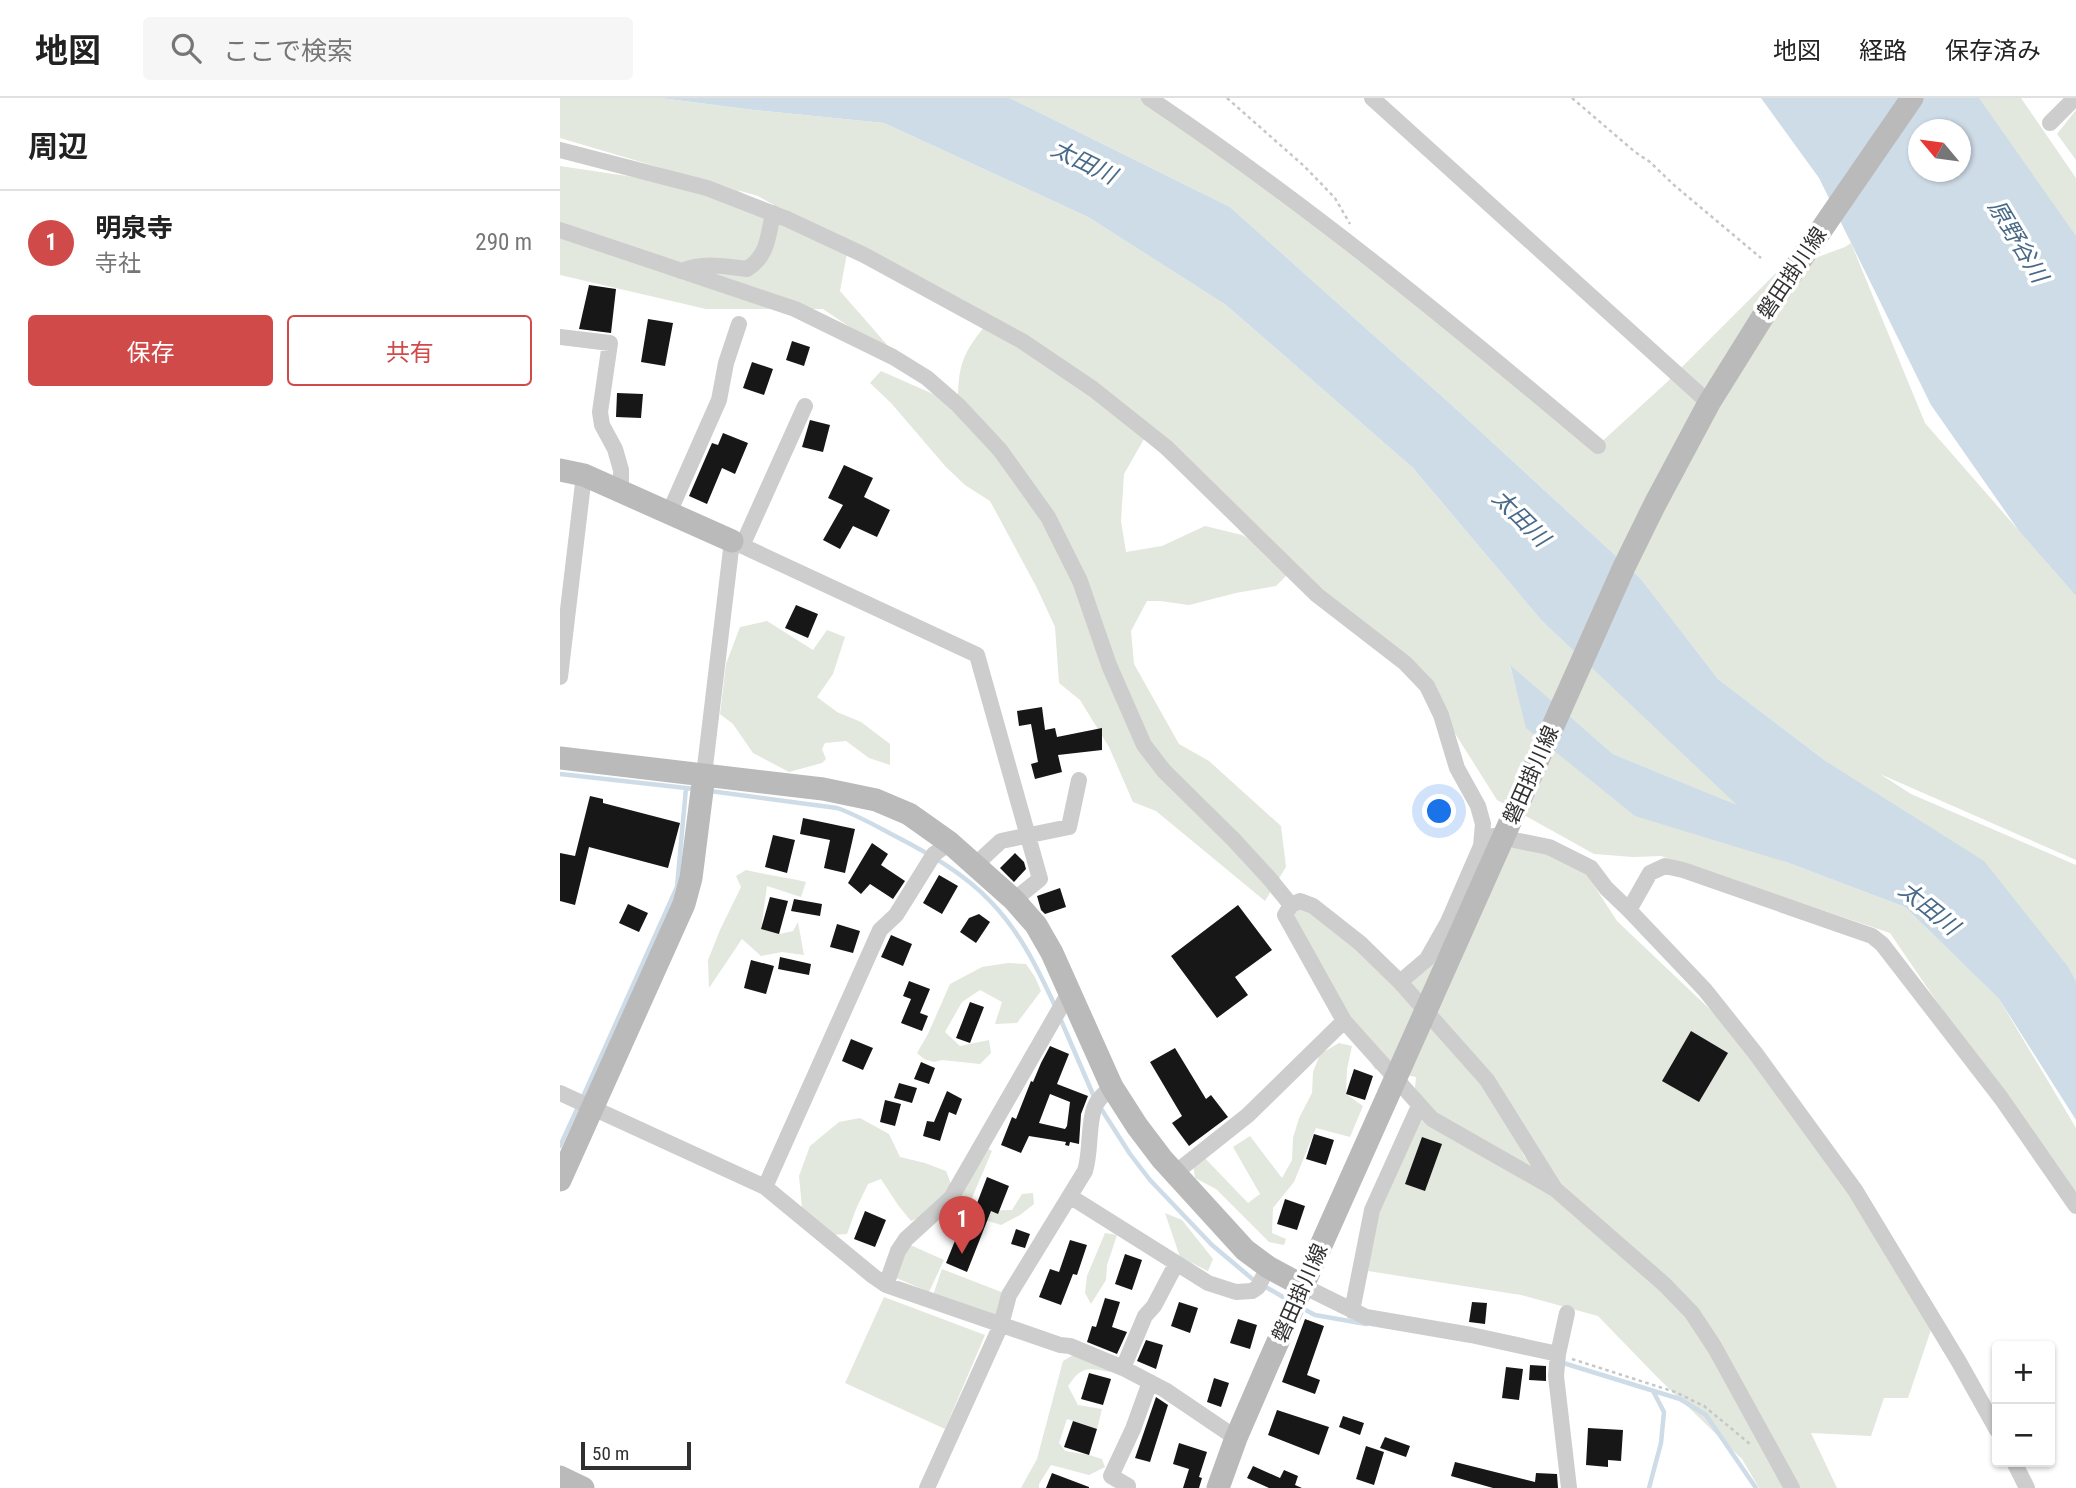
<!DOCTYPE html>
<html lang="ja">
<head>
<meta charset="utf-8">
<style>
  body { margin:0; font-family:"Roboto Condensed","Noto Sans JP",sans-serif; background:#f6f6f6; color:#222 }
  .controls { position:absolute; right:21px; bottom:21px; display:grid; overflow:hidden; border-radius:7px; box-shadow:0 2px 5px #0004 }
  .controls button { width:63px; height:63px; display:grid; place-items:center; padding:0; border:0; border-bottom:2px solid #e0e0e0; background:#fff; color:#222; font:35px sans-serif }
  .compass { position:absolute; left:1348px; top:21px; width:63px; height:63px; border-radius:50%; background:#fff; box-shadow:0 2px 5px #0004; rotate:299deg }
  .scale { position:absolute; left:21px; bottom:18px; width:110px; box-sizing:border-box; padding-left:7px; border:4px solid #303030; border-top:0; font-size:19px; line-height:24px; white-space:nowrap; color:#303030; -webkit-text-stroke:5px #fff; paint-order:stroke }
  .you { position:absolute; left:880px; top:714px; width:24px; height:24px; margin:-18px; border:5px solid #fff; border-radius:50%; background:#1a73e8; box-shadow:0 0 0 10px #1a73e833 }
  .badge { display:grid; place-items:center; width:46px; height:46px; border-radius:50%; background:#cf4a49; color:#fff; font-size:23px; font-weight:700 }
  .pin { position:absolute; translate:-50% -58px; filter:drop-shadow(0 2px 4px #0008) }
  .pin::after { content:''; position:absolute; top:37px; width:24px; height:21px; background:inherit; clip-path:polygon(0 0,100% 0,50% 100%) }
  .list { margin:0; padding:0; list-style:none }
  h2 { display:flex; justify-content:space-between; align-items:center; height:91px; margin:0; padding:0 28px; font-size:30px }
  h2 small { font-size:23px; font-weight:400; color:#767676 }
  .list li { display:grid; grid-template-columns:46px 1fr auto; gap:21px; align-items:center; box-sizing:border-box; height:105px; padding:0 28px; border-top:2px solid #e0e0e0 }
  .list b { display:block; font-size:26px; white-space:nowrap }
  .list p { margin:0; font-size:23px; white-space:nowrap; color:#767676 }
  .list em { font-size:23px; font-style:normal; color:#767676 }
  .actions { display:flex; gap:14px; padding:21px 28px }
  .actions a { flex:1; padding:16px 0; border:2px solid #cf4a49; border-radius:7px; text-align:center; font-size:24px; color:#cf4a49 }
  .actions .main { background:#cf4a49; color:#fff }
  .icon { flex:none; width:38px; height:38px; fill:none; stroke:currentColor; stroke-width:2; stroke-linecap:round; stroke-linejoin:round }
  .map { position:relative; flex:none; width:1516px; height:1390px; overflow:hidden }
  header { display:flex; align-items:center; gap:42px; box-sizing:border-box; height:98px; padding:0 35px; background:#fff; border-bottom:2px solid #e0e0e0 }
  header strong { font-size:33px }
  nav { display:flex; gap:38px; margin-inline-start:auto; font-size:24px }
  .search { width:490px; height:63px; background:#f6f6f6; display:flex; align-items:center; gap:18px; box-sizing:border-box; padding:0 24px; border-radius:7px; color:#767676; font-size:26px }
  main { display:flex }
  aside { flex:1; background:#fff }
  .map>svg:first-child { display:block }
</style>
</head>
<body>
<header>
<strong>地図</strong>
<div class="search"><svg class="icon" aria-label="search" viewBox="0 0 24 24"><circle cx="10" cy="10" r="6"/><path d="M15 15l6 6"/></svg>ここで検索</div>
<nav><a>地図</a><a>経路</a><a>保存済み</a></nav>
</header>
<main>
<aside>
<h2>周辺<small></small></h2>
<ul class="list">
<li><span class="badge">1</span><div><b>明泉寺</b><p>寺社</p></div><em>290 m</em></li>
</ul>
<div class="actions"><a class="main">保存</a><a>共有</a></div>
</aside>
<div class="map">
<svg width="1516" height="1390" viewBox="0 0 1516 1390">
  <rect width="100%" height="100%" fill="#fff"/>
  <!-- green -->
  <path fill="#e2e8dd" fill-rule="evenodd" d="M0,0H100L194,12L324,25L528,119L666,207L853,370L982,523L1179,708L1053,656L950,568L967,630L1226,764L1345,809L1439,901L1516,1030V1108L1330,835L1101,758L1073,759L1034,756L937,702L862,583L584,341L564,376L561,423L566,454L602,448L645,428L682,437L719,459L732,472L716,488L676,495L629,507L600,503H587L571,533L574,566L619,646L649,663L721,728L726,769L705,803L596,713L573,704L549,649L520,602L499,585L495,529L477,490L430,403L405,387L386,369L331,305L310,285L321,273L398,307C398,270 401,257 425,228L288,150L280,193L343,265L263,211H146L0,177V68L147,90H169L0,40ZM177,92L198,98L280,145L235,124Z
    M450,0H587L595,4L1037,348L1105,286L1217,174L1285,149L1291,145L1365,325L1516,498V762L1320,676L1351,696L1516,767V883L1509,870L1267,664L1158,581L1081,481L895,310L670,109Z
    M1415,0H1461L1516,80V144Z
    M1516,12V62L1497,36Z
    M207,523L253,552L267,532L285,539L273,576L257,599L277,614L301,624L330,646V667L309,660L286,643L265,645L262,651L266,661L262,665L229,674L193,655L173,626L160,616L166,566L180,529Z
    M957,743L1018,763L1057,823L1158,919L1244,1022L1374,1223L1348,1300H1324L1311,1338L1251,1335L1277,1390H1199L1182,1361L1097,1279L1038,1218L961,1197L808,1173L818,1099L852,1022L856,979L815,971L766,890L725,817L740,803L840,884ZM941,1008L984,1074L1045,1134L964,1058Z
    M186,772C206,777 226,779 246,784L241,799L207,788L201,831L220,836L233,833L238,824L244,857L222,854L201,858L182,841L149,890L148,862L160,832L181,789L176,778Z
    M448,865L466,866L475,879L481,893L457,925L435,926L442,904L420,892L402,904L385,934L400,948L429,942L431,955L420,966L382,962L374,964L364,961L357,955L368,936L390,886L422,869Z
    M779,945L792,948L787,971L786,996L803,1008L790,1039L756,1030L734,1084L713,1110L712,1135L726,1141L724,1147L709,1144L656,1091L635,1080L633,1067L640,1055L688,1105L700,1096L673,1049L690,1038L722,1080L732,1062L733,1040L739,1020L752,995L753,974L760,956Z
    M300,1020L329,1036L340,1059L365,1065L386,1073L391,1086L379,1111L351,1123L338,1107L321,1081L308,1086L296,1111L287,1136L273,1137L242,1110L239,1078L250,1048L279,1024Z
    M425,1049L432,1053L411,1102L417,1113L452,1112L462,1096L473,1095L474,1106L460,1117L441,1127L399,1114L387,1130L378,1121Z
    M605,1115L622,1122L653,1161L648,1173L620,1159Z
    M545,1135L557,1137L547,1167L546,1182L531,1206L525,1195L527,1178Z
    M346,1145L384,1162L369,1194L334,1179Z
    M382,1171L449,1197L435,1219L373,1197Z
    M324,1199L425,1237L385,1331L285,1285Z
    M515,1256L534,1259L551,1274C528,1270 522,1267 508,1288L518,1307L542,1311L537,1331L507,1321L499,1345L505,1353L529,1357L542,1361L545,1369L529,1377L491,1367L479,1386V1390H461L477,1361L503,1263Z"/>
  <!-- water -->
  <path fill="#cedce8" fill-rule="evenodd" d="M100,0H450L670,109L895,310L1081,481L1158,581L1267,664L1424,763L1509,870L1516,883V1022L1439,901L1345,809L1226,764L1075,718L966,630L950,567L1053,656L1177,707L982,523L853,370L666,207L528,119L324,25L194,12Z
    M1201,0H1419L1516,138V498L1459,433L1371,307L1259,80ZM1358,32H1400V74H1358Z"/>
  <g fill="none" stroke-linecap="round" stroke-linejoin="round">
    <!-- stream -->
    <path stroke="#cedce8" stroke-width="4.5" d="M0,676L135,691
      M150,693L277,710C297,717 316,728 335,738C368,755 405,776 431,804C460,834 478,871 495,908
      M500,920L535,1001
      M22,1001L117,789L126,690
      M540,1009L570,1056L590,1082L652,1147L696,1184
      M0,1048L18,1009
      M704,1188L730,1203
      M740,1209L755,1217L806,1226
      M1000,1264L1120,1301L1146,1317L1196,1390
      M1089,1390L1101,1345L1104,1314L1093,1293"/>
  </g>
  <!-- building -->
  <path fill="#171717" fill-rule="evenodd" d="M29,187L56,191L51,235L19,231Z
    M88,221L113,225L105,268L81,264Z
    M232,243L250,249L244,268L226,262Z
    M192,264L213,271L204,297L183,290Z
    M57,295L83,296L81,320L56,319Z
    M250,322L270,327L263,354L242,349Z
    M163,335L188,345L175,376L162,370L147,406L129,398L152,345L158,347Z
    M284,367L313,380L304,399L330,412L317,439L293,428L280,451L263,442L283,407L268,400Z
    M236,507L258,516L248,540L225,530Z
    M482,609L485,632L495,630L497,639L542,630V652L498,657L502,674L475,681L471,666L478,664L471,626L459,628L457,613Z
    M30,698L43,701V705L120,725L108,770L29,749L15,807L0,803V755L15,758Z
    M243,720L295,731L285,775L264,770L270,742L240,736Z
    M213,737L235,742L227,775L205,769Z
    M312,745L328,756L321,767L345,783L333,801L310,786L301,796L288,785Z
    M455,755L464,764L466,771L454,784L440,770Z
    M379,777L398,788L382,816L363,805Z
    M500,790L506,809L485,816L481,812L477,798Z
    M210,799L228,803L219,836L201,831Z
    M234,801L262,806L260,818L231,813Z
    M68,806L88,815L79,834L59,825Z
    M678,807L712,852L675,879L688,897L657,920L611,858Z
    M419,816L430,824L416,845L400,834L409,820Z
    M277,826L300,833L293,855L270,849Z
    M331,837L352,846L343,868L321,859Z
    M220,859L251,866L249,877L218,871Z
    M191,862L214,868L206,896L184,890Z
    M349,883L370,891L360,915L368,918L362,933L341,925L351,901L343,898Z
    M410,904L424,909L410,945L396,940Z
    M1131,933L1168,955L1139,1004L1102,983Z
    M291,941L313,950L303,972L282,963Z
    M490,948L509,956L497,986L528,998L521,1016L519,1046L510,1044L509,1048L505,1047L506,1044L469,1038L461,1055L441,1047L452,1019L456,1021L471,983L473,984L481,965ZM490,996L510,1004L507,1028L505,1031L479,1025Z
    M615,950L646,1001L651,997L668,1019L629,1048L612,1025L622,1018L590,964Z
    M361,964L375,970L369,986L354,981Z
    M794,971L813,978L805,1002L786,996Z
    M339,985L357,990L352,1005L334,1000Z
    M387,993L402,1001L396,1017L389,1014L380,1043L363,1038L367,1023L374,1024Z
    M325,1002L341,1006L335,1028L320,1024Z
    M754,1036L774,1042L766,1067L746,1061Z
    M862,1039L882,1046L865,1093L845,1086Z
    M427,1079L449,1088L438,1116L431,1113L407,1174L386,1165L405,1118L411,1121Z
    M725,1101L745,1108L737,1132L717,1126Z
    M305,1113L326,1122L315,1149L294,1141Z
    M456,1131L470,1136L465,1150L451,1146Z
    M510,1142L527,1147L517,1177L513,1176L501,1207L479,1199L490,1171L499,1174Z
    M565,1156L582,1162L572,1192L555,1186Z
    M545,1200L560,1204L552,1229L567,1234L557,1256L527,1244L532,1228L536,1229Z
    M619,1204L638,1210L630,1235L611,1228Z
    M912,1204L927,1205L925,1226L909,1224Z
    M678,1221L697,1227L690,1251L670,1245Z
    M745,1221L764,1228L747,1277L760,1282L755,1296L722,1284Z
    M586,1242L603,1247L596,1271L577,1263Z
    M970,1267L986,1268V1283L969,1282Z
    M946,1269L963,1271L959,1302L942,1300Z
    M529,1275L551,1281L543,1307L521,1301Z
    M654,1280L669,1285L661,1309L647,1304Z
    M596,1299L608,1307L590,1364L575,1360Z
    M717,1312L769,1329L759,1357L708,1337Z
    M783,1318L804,1325L800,1337L779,1329Z
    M513,1323L537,1331L529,1357L504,1349Z
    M1028,1330L1063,1332L1061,1363L1048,1362V1369L1026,1367Z
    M825,1339L850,1348L846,1359L820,1350Z
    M619,1345L647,1354L639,1379L642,1380L639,1390H623L629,1371L613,1366Z
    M806,1348L824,1354L814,1387L796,1381Z
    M895,1364L975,1384L976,1375L997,1376L998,1390H933L891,1378Z
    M693,1368L720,1380L724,1372L738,1378L735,1387L742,1390H709L687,1380Z
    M492,1375L529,1389V1390H486Z"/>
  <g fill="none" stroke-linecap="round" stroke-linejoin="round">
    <!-- path -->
    <path stroke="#c7c7c7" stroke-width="2.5" stroke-dasharray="3.5 3.5" stroke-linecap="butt" d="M667,0L744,68L775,100L790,126
      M1012,0L1075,54L1090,64L1114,87L1201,160
      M1012,1261L1115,1294L1144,1308L1190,1346"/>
    <!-- street -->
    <path stroke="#cdcdcd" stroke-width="16" d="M589,0C746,105 893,226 1038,348
      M812,0L1149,305
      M1490,25L1515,0
      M0,52L147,90L227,121L304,157L462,243L533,291L606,349L757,497L845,565L867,588L881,617L897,670L918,708L923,726L921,748L888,824L867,861L840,884
      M0,132L235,211L333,259L367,280L398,307L440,352L488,419L520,483L549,567L584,647L604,673L673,741L709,780L731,807
      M121,173C144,164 163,168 187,171C208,158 208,138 213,115
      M0,239L50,245L40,314L42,327L55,351L61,372V394
      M109,415L159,302L166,265L179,226
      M182,448L245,308
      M0,579L24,377
      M144,677L172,443L417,557L480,781L454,802
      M934,738L989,749L1031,770L1046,790L1069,812L1145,892L1196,956L1295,1092L1399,1264L1437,1332
      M415,767L441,743L509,729L519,682
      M1069,812L1090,775L1105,768L1123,772L1312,838L1322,846L1441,1000L1516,1108
      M0,995L205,1089L313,1178L326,1187L500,1247L510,1248L563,1270L605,1292L676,1340
      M615,1075L688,1017L784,923
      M205,1089L320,832L336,817L374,756L390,745
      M995,1091L927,982L840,884L800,845L753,808L740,803L731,807L725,817L784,923L872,1021L995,1091L1105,1187L1132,1215L1155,1250L1232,1390
      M511,1099L648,1185L676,1194L692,1193L698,1189L708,1169
      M326,1187L338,1153L346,1141L391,1100L510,893
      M743,1188L806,1219L911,1237L998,1256
      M792,1213L812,1112L859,1008
      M1007,1215L998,1256L996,1278L1009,1390
      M563,1270L585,1218L594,1208L616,1166
      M1454,1364L1467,1390
      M367,1390L441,1227L449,1197L525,1073C531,1054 528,1028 534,1011C537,1001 545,995 552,989
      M568,1390V1388L551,1378L573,1331L590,1284"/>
    <!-- secondary -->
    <path stroke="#bababa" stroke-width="23" d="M0,372L24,377L172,443
      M0,660L263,691L316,702L349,716L390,745L454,802L476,827L492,855L552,989L577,1028L602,1061L685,1152L708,1169L743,1188
      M0,1082L124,806L131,780L144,677
      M0,1379L23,1390
      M658,1390L676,1340L708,1266L1064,469L1095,406L1149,305L1215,199L1352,0"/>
  </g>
  <g text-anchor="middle" stroke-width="7" stroke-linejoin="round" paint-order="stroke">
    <!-- street labels -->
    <g font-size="21" fill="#303030" stroke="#fff">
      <text transform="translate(1232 175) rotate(-56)" y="7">磐田掛川線</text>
      <text transform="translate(971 677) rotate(-66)" y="7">磐田掛川線</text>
      <text transform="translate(740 1195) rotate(-66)" y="7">磐田掛川線</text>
    </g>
    <!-- water labels -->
    <g font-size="23" font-style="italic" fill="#486a88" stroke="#fff">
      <text transform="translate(524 64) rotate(26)" y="8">太田川</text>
      <text transform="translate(1458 143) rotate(59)" y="8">原野谷川</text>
      <text transform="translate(961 420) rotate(45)" y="8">太田川</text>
      <text transform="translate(1369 810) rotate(39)" y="8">太田川</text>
    </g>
  </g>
</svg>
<div class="controls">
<button>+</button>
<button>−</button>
</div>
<svg class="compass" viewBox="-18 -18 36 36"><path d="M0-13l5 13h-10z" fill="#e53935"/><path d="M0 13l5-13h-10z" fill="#767676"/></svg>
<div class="scale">50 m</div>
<div class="you"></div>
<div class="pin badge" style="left:402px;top:1156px">1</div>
</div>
</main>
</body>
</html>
